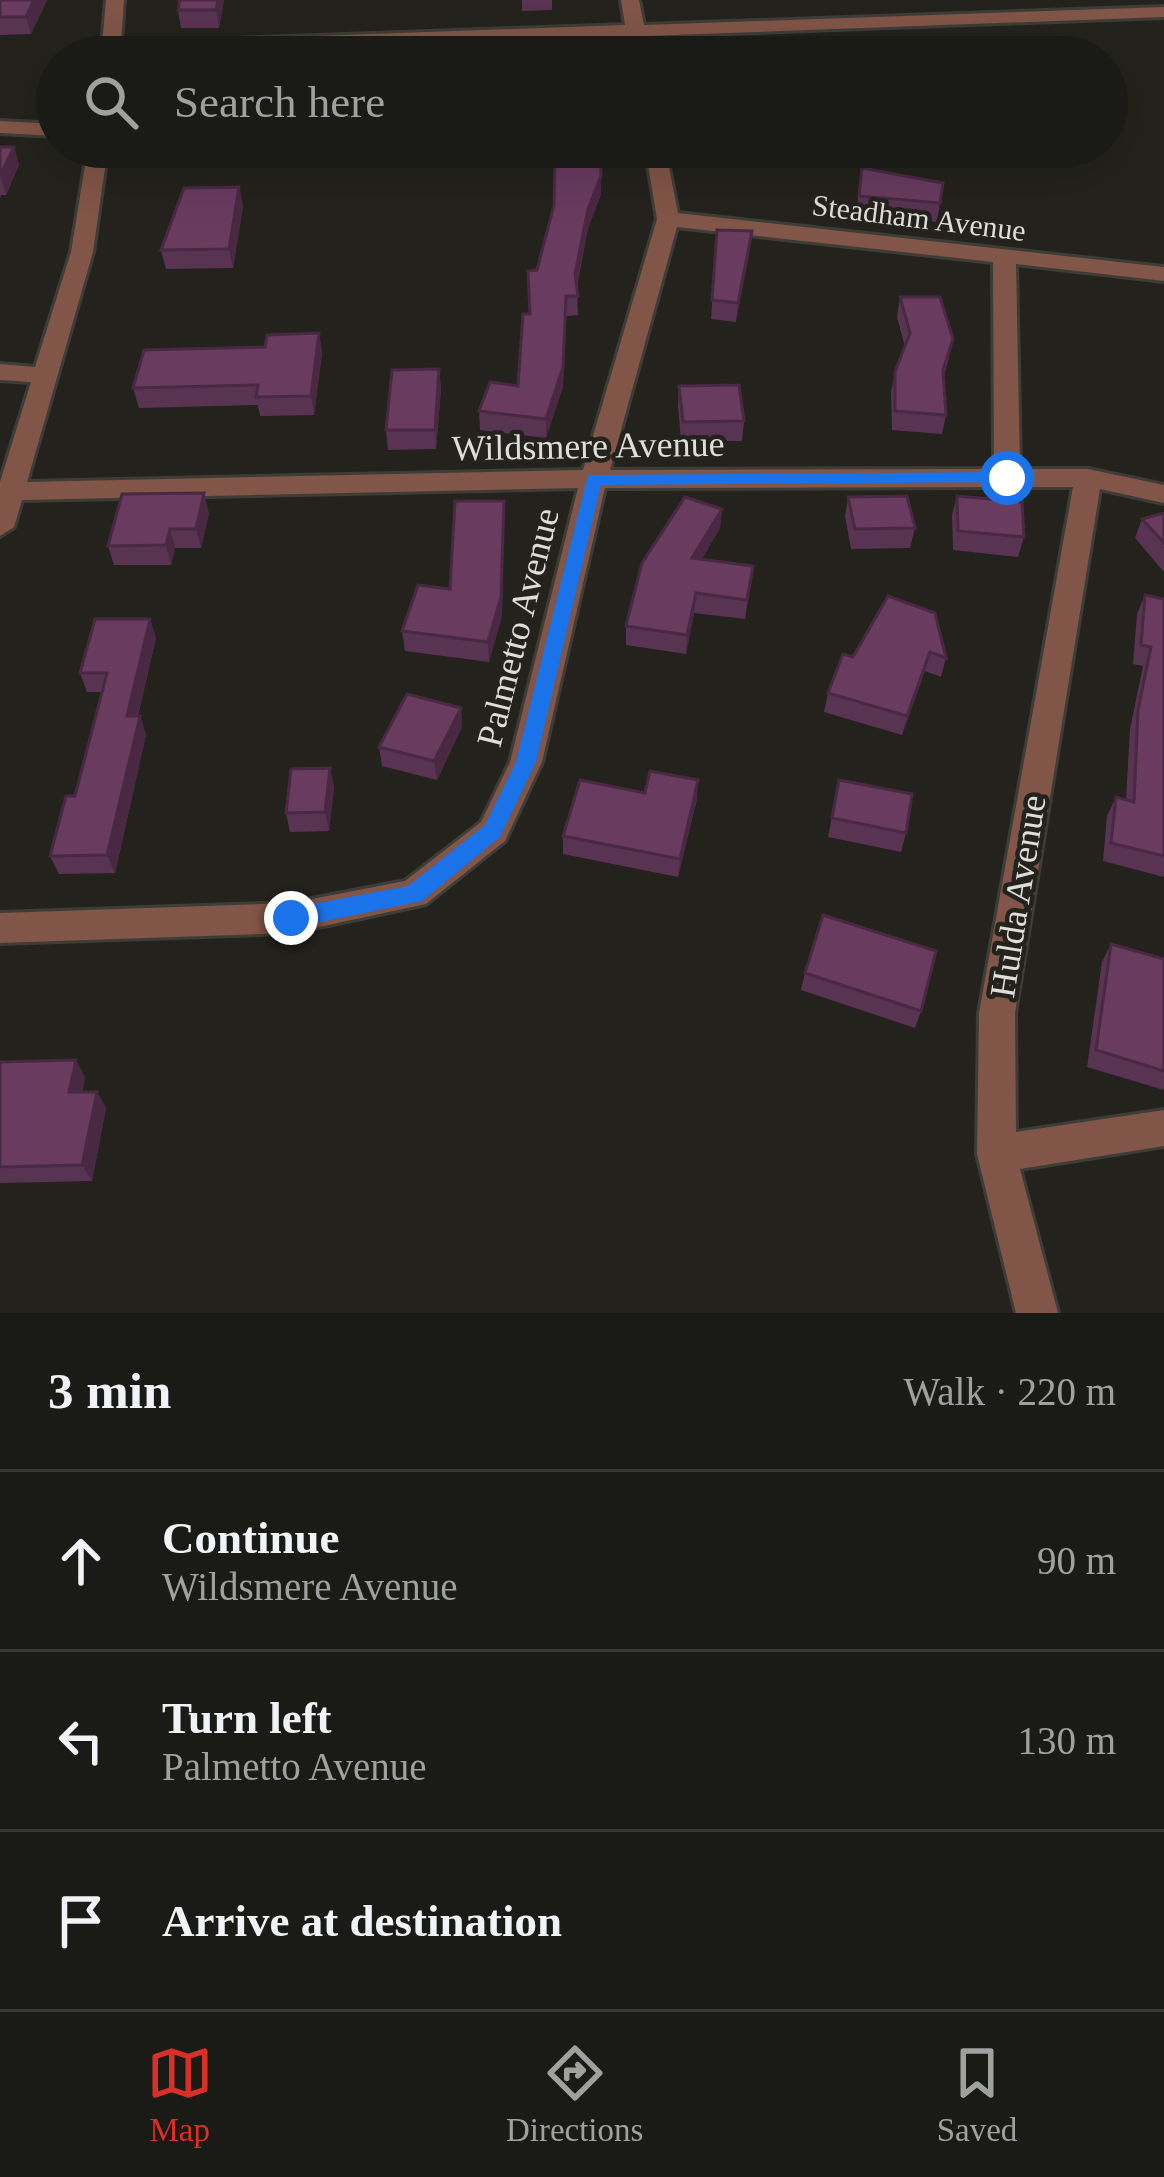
<!DOCTYPE html>
<html lang="en">
<head>
<meta charset="utf-8">
<style>
  body { margin:0; font-family:"Times New Roman",serif; background:#272723; color:#f1f3f6 }
  .stop { position:absolute; width:36px; height:36px; margin:-27px; border:9px solid #1a73e8; border-radius:50%; background:#fff }
  .stop.end { background:#1a73e8; border-color:#fff; box-shadow:0 3px 12px #0008 }
  .list { margin:0; padding:0; list-style:none }
  h2 { display:flex; justify-content:space-between; align-items:center; height:156px; margin:0; padding:0 48px; font-size:51px }
  h2 small { font-size:39px; font-weight:400; color:#9fa1a1 }
  .list li { display:grid; grid-template-columns:78px 1fr auto; gap:36px; align-items:center; box-sizing:border-box; height:180px; padding:0 48px; border-top:3px solid #383835 }
  .list b { display:block; font-size:45px; white-space:nowrap }
  .list p { margin:0; font-size:39px; white-space:nowrap; color:#9fa1a1 }
  .list em { font-size:39px; font-style:normal; color:#9fa1a1 }
  .icon { flex:none; width:66px; height:66px; fill:none; stroke:currentColor; stroke-width:2; stroke-linecap:round; stroke-linejoin:round }
  .map { position:relative; flex:none; width:1164px; height:1313px; overflow:hidden }
  .search { position:absolute; background:#1a1a16; box-shadow:0 12px 48px #0002; left:36px; right:36px; top:36px; height:132px; display:flex; align-items:center; gap:30px; box-sizing:border-box; padding:0 42px; border-radius:66px; color:#9fa1a1; font-size:45px }
  .sheet { height:696px; background:#1a1a16 }
  nav { display:flex; justify-content:space-around; align-items:center; box-sizing:border-box; height:168px; border-top:3px solid #383835; background:#1a1a16; font-size:33px; color:#9fa1a1 }
  nav a { display:grid; justify-items:center; gap:6px }
  nav .on { color:#d93025 }
  .map>svg:first-child { display:block }
</style>
</head>
<body>
<div class="map">
<svg width="1164" height="1313" viewBox="0 0 1164 1313">
  <rect width="100%" height="100%" fill="#23221d"/>
  <g fill="none" stroke-linecap="round" stroke-linejoin="round">
    <defs>
      <path id="minor" d="M106,0H124L121,43L625,25L621,0H639L644,25L1164,7V17L646,36L650,57H630L627,36L101,57Z
        M0,121L57,124V136L0,133Z
        M88,147H108L93,252L27,482L583,470L657,219L645,147H665L678,213L1164,267V281L1016,264L1020,469H1088L1164,485V503L1100,489L1015,1013L1016,1132L1164,1110V1146L1020,1169L1058,1313H1016L977,1154L979,1013L1073,487L605,488L542,762L505,841L426,904L291,933L0,943V913L291,903L405,881L481,822L510,762L578,488L22,500L14,527L0,536V482L31,382L0,380V364L35,367L71,252ZM677,227L993,262L994,469L610,470Z"/>
    </defs>
    <!-- minor casing -->
    <use href="#minor" stroke="#3d3c37" stroke-width="6"/>
    <!-- minor -->
    <use href="#minor" fill="#815547" fill-rule="evenodd"/>
  </g>
  <!-- wall -->
  <path fill="#593352" d="M0,0H47L31,34L0,35Z
    M224,0L219,28H181L178,10Z
    M522,0H552V10L522,11Z
    M0,147H14L19,165L6,195H1L0,199Z
    M555,147H609V162L600,163L601,194L588,228L577,287L578,315L566,316L563,387L546,438L480,430L479,411L518,386L537,270L554,205Z
    M862,168L943,183L937,222L856,214Z
    M239,187L243,206L233,268L166,269L161,250Z
    M717,230L752,231L736,322L711,319Z
    M900,297L949,358L944,375L946,415L942,434L892,430L891,392L895,372L905,347L897,317Z
    M319,333L322,353L314,415L260,416L258,405L139,408L133,388L265,347Z
    M439,369L441,389L436,449L388,450L386,430Z
    M679,386L744,421L742,441H681L678,405Z
    M957,496L1024,537L1018,557L953,550L952,515Z
    M848,497L915,528L910,548L851,549L845,516Z
    M504,501L502,616L489,662L405,651L402,631L450,589Z
    M722,509L720,528L702,559L753,566L745,619L694,613L686,654L626,645V626Z
    M209,513L201,548H175L171,565H114L108,546Z
    M1164,513V572L1135,538L1142,519Z
    M1145,595L1164,599V877L1103,861L1107,816L1116,797L1126,800L1130,729L1143,666L1133,664L1137,614Z
    M935,613L946,658L941,677L925,671L902,735L824,712L828,693L853,657Z
    M150,619L156,638L138,716H140L146,735L115,873L59,874L50,856L75,796L102,692H87L80,673Z
    M461,708L462,727L437,780L382,766L379,747Z
    M839,780L906,833L901,852L828,837Z
    M334,787L329,831L290,832L286,813Z
    M645,793L697,799L678,877L563,854V836Z
    M1111,944L1164,959V1090L1087,1067L1102,962Z
    M805,973L921,1011L915,1028L801,990Z
    M0,1062L85,1077L82,1092H97L106,1108L92,1181L0,1183Z"/>
  <!-- shaded-wall -->
  <path fill="#492942" d="M34,0H47L31,34L26,17Z
    M218,0H224L219,28L216,10Z
    M14,147L19,165L6,195L0,176Z
    M601,176V194L588,228L575,293V274L588,209Z
    M239,187L243,206L233,268L229,249Z
    M752,231L750,250L736,322L738,303Z
    M566,316L563,387L546,438V419Z
    M319,333L322,353L314,415L311,396Z
    M439,369L441,389L436,449L435,430Z
    M204,493L209,513L201,548L196,529Z
    M504,501L502,616L489,662L488,642Z
    M722,509L720,528L691,577L692,558Z
    M170,529L175,548L171,565L166,545Z
    M696,593L694,613L686,654L687,635Z
    M150,619L156,638L133,735L127,716Z
    M930,652L925,671L902,735L907,716Z
    M461,708L462,727L437,780L434,761Z
    M140,716L146,735L115,873L107,855Z
    M330,768L334,787L329,831L325,812Z
    M698,780L697,799L678,877L680,859Z
    M76,1060L85,1077L79,1109L69,1092Z
    M97,1092L106,1108L92,1181L82,1165Z"/>
  <!-- building -->
  <path fill="#683b5f" stroke="#492942" stroke-width="3" d="M0,0H34L26,17H0Z
    M180,0H218L216,10H178Z
    M245,49L243,57H205L207,50Z
    M0,147H14L0,176Z
    M555,147H600L601,176L588,209L575,274L578,296H566L563,367L546,419L479,411L490,382L518,386L523,314H530L528,271L537,270L554,205Z
    M862,168L943,183L940,203L859,196Z
    M239,187L229,249L161,250L184,188Z
    M717,230L752,231L738,303L712,300Z
    M900,297H940L953,339L943,370L946,415L895,411V372L910,333Z
    M319,333L311,396L256,397L258,385L133,388L144,350L265,347L267,335Z
    M439,369L435,430H386L392,370Z
    M739,385L744,421L683,422L679,386Z
    M204,493L196,529H170L166,545L108,546L122,494Z
    M907,496L915,528L855,529L848,497Z
    M957,496L1022,502L1024,537L958,531Z
    M685,497L722,509L692,558L753,566L747,600L696,593L687,635L626,626L642,563Z
    M455,501H504L501,597L488,642L402,631L418,585L450,589Z
    M1164,513V543L1142,519Z
    M1145,595L1164,599V856L1111,843L1116,797L1134,802L1138,710L1151,647L1141,645Z
    M888,596L935,613L946,658L930,652L907,716L828,693L843,654L853,657Z
    M95,619H150L127,716H140L107,855L50,856L66,796H75L107,673H80Z
    M407,694L461,708L434,761L379,747Z
    M330,768L325,812L286,813L291,769Z
    M650,771L698,780L680,859L563,836L580,780L645,793Z
    M839,780L912,794L906,833L832,818Z
    M823,915L936,951L921,1011L805,973Z
    M1111,944L1164,959V1071L1096,1050Z
    M76,1060L69,1092H97L82,1165L0,1167V1062Z"/>
  <!-- route -->
  <path fill="#1a73e8" d="M1007,472L1016,478L1014,482L601,485L536,762L500,837L422,901L291,928L283,925L280,918L291,908L408,886L485,825L516,762L588,475Z"/>
  <g text-anchor="middle" stroke-width="9" stroke-linejoin="round" paint-order="stroke">
    <!-- far-street labels -->
    <g font-size="30" fill="#deddda" stroke="#23221d">
      <text transform="translate(919 218) rotate(7)" y="10">Steadham Avenue</text>
    </g>
    <!-- street labels -->
    <g font-size="36" fill="#deddda" stroke="#23221d">
      <text transform="translate(588 445) rotate(-1)" y="13">Wildsmere Avenue</text>
      <text transform="translate(517 627) rotate(-76)" y="13">Palmetto Avenue</text>
      <text transform="translate(1017 896) rotate(-81)" y="13">Hulda Avenue</text>
    </g>
  </g>
</svg>
<div class="stop" style="left:1007px;top:478px"></div>
<div class="stop end" style="left:291px;top:918px"></div>
<div class="search"><svg class="icon" aria-label="search" viewBox="0 0 24 24"><circle cx="10" cy="10" r="6"/><path d="M15 15l6 6"/></svg>Search here</div>
</div>
<section class="sheet">
<h2>3 min<small>Walk · 220 m</small></h2>
<ul class="list">
<li><svg class="icon" aria-label="ahead" viewBox="0 0 24 24"><path d="M12 20V5M6 11l6-6 6 6"/></svg><div><b>Continue</b><p>Wildsmere Avenue</p></div><em>90 m</em></li>
<li><svg class="icon" aria-label="left" viewBox="0 0 24 24"><path d="M17 20v-9H6M10 6l-5 5 5 5"/></svg><div><b>Turn left</b><p>Palmetto Avenue</p></div><em>130 m</em></li>
<li><svg class="icon" aria-label="arrive" viewBox="0 0 24 24"><path d="M6 21V4h12l-3 4 3 4H6"/></svg><div><b>Arrive at destination</b></div></li>
</ul>
</section>
<nav>
<a class="on"><svg class="icon" aria-label="map" viewBox="0 0 24 24"><path d="M3 6l6-2 6 2 6-2v14l-6 2-6-2-6 2zM9 4v14M15 6v14"/></svg>Map</a>
<a><svg class="icon" aria-label="directions" viewBox="0 0 24 24"><path d="M12 3l9 9-9 9-9-9zM9 14v-3h6M13 9l2 2-2 2"/></svg>Directions</a>
<a><svg class="icon" aria-label="saved" viewBox="0 0 24 24"><path d="M7 4h10v16l-5-4-5 4z"/></svg>Saved</a>
</nav>
</body>
</html>
